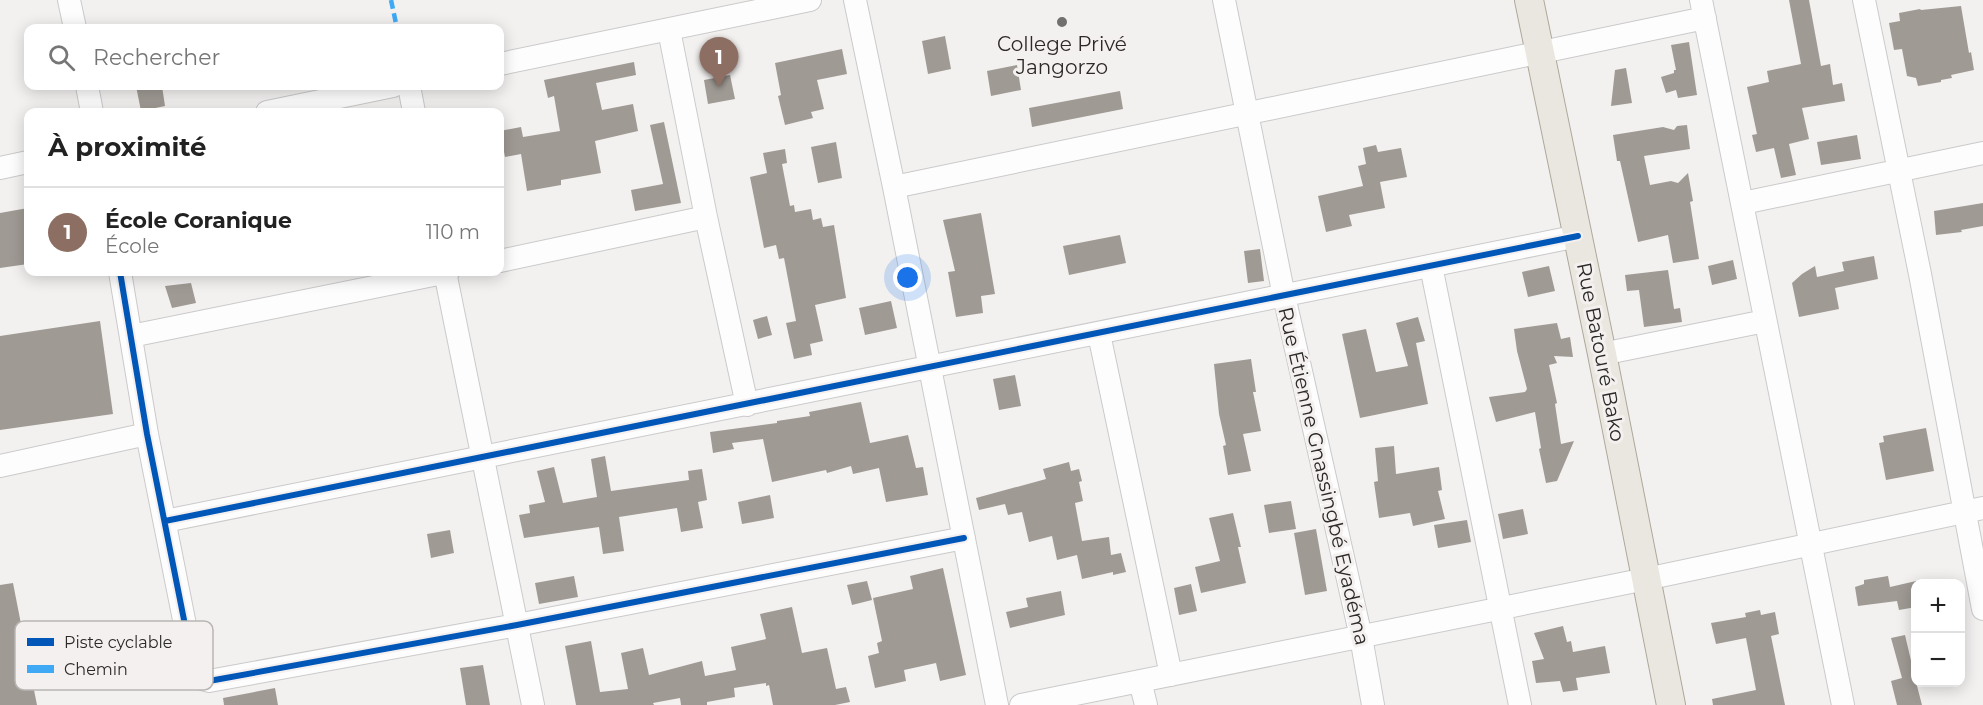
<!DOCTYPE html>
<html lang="fr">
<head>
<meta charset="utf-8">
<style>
  body { margin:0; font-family:Montserrat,sans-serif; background:#f2f2f2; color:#222 }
  .controls { position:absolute; right:18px; bottom:18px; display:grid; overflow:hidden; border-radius:12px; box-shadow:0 3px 15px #0003 }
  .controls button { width:54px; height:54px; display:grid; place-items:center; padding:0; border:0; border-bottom:2px solid #e0e0e0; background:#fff; color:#222; font:30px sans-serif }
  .you { position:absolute; left:908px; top:278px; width:21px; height:21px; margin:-15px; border:4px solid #fff; border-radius:50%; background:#1a73e8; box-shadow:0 0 0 9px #1a73e833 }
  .badge { display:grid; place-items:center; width:39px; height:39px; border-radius:50%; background:#db2777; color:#fff; font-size:20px; font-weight:700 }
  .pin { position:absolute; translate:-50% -50px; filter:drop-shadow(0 2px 3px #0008) }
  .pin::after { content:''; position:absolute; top:32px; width:21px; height:18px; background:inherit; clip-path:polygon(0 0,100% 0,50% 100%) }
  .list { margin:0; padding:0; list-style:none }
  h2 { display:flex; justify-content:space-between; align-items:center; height:78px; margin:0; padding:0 24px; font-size:26px }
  h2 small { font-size:20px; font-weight:400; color:#767676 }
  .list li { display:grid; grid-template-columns:39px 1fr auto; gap:18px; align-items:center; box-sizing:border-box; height:90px; padding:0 24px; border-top:2px solid #e0e0e0 }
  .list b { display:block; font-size:22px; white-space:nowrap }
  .list p { margin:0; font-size:20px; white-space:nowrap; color:#767676 }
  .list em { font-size:20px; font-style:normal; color:#767676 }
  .icon { flex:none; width:33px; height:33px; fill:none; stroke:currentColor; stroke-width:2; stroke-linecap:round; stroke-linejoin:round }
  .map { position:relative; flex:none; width:1983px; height:705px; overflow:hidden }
  .search { position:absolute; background:#fff; box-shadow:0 3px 15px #0003; left:24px; top:24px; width:480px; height:66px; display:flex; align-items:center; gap:15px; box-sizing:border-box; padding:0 21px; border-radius:12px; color:#767676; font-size:22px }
  .panel { position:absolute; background:#fff; box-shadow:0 3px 15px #0003; left:24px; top:108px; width:480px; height:168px; border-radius:12px }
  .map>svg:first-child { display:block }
</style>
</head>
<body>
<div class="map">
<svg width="1983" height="705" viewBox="0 0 1983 705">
  <rect width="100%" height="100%" fill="#f3f1f0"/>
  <!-- building -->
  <path fill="#9f9a94" d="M1789,0H1809L1821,66L1830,64L1833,85L1842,83L1845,101L1802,108L1809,139L1789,144L1796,175L1781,178L1774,148L1756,152L1752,135L1757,134L1747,87L1769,82L1767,71L1801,64Z
    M1961,6L1969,53L1971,52L1974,70L1951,75L1952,78L1941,80V82L1918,86L1916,78L1907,76L1902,49L1894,50L1889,23L1900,21L1899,13L1920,9L1921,10Z
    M945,36L951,69L928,74L922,41Z
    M1689,42L1697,95L1678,98L1676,90L1666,93L1661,77L1674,73V70H1676L1671,45Z
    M842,49L847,74L817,80L824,109L811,112L813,118L785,125L778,96L781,95L775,63Z
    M634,62L636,75L596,83L602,110L633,104L638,131L595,141L601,173L561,180V185L527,191L521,154L505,157L500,131L521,127L523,137L560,131L554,96L548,98L544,80Z
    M1017,65L1021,90L991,96L987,71Z
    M1626,68L1632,103L1611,106L1615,70Z
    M730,75L735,99L708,104L704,80Z
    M136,86H162L165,106L141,111Z
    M1120,91L1123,109L1032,127L1029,108Z
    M664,122L681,203L635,211L631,190L663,184L650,125Z
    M1687,125L1690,149L1644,156L1650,185L1671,181L1678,183L1688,173L1693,201L1690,202L1699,259L1673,263L1668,235L1638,242L1620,161H1617L1613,135L1663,127L1674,130L1677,126Z
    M1857,135L1861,159L1821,165L1817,142Z
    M836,142L842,178L818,183L811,147Z
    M1376,145L1378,152L1401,148L1407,177L1380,182L1385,208L1349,215L1352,226L1326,232L1318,196L1363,186L1358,166L1366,164L1363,148Z
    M785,149L787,163L782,164L790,206L794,205L795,212L811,209L813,220L821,218L823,227L834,225L846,298L815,305L823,341L810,344L812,355L794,359L786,323L796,321L784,258L779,259L776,245L764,248L750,177L767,173L763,153Z
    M1983,203V226L1961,230L1962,232L1936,235L1934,211Z
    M28,208V264L0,268V213Z
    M981,213L995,294L981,296L983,313L956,317L948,272L955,271L943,220Z
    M1120,235L1126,263L1069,275L1063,246Z
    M1260,249L1264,281L1248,283L1244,251Z
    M1874,256L1878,279L1835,288L1839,309L1799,317L1792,283L1802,274L1815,266L1817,277L1844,271L1842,262Z
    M1733,260L1737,279L1712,285L1708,266Z
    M1549,266L1555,291L1528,297L1522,272Z
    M1668,270L1674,309L1680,308L1682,322L1644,327L1639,290L1627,291L1625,275Z
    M191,283L196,303L172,308L165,286Z
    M891,301L897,328L865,335L859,308Z
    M767,316L772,335L758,339L753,320Z
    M1418,317L1425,341L1416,343L1428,404L1360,418L1342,334L1366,329L1376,372L1408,366L1396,323Z
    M100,321L113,414L0,430V336Z
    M1557,323L1561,339L1570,337L1573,357L1554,356L1557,363L1549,365L1557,403L1555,404L1561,444L1574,441L1557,481L1546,483L1539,449L1541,448L1535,412L1496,422L1489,397L1525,392L1527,389L1517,351L1514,329Z
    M1251,359L1256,392H1253L1261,431L1243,434L1251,471L1228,475L1223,446L1226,445L1219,414L1214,364Z
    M1015,375L1021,406L999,410L993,379Z
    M861,402L870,443L908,435L916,468L923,467L928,495L886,502L879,468L853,474L851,466L827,473L826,470L772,482L763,439L732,443L734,449L713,453L710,432L777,423V421L810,416L809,412Z
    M1926,428L1934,471L1886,480L1879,443L1884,442L1883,436Z
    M1394,446L1396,474L1439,467L1442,490L1438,491L1445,519L1413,526L1410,513L1379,518L1374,482L1378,481L1375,448Z
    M605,456L611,491L689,480L688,471L702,469L707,500L698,502L703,528L681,532L677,508L619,517L624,551L603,554L599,527L524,538L519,515L530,513L529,505L545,502L537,471L554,467L563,503L597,497L591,459Z
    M1069,462L1071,471L1079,469L1082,481L1079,482L1083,501L1075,503L1082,541L1109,537L1111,555L1121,553L1126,572L1113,575V572L1082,579L1077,555L1057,560L1052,536L1029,542L1022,512L1008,515L1005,504L979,510L976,498L1046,479L1043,469Z
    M770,495L774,518L742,524L738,502Z
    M1291,501L1296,529L1269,533L1264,505Z
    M1523,509L1528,534L1503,539L1498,514Z
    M1233,513L1241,547H1238L1246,583L1201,593L1195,567L1220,561L1209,518Z
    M1467,520L1471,542L1438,548L1434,525Z
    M1316,529L1327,591L1305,595L1294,533Z
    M450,530L454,553L431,558L427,534Z
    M943,568L966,675L940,681L936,663L904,670L906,681L875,688L868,656L879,653L877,643L882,641L873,598L913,589L910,576Z
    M574,576L578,597L539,604L535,583Z
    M1888,576L1890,587L1916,581V607L1899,610L1897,601L1858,606L1855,587L1864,584V580Z
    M867,581L872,600L852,605L847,585Z
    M13,583L32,680L37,705H0V585Z
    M1191,584L1197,611L1179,615L1174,588Z
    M1061,591L1065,615L1010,628L1006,612L1028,607L1026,598Z
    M792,607L802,653L827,648L836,689L846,687L850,702L835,705H773L769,685L766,686V683L734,688L735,697L707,702V705H681L680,698L653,703L654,705H576L565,646L591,641L600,692L628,689L621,653L643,648L649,675L702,661L705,676L736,670L731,647L766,639L760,614Z
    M1760,610L1761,615L1775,612L1779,634L1771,636L1785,705H1713L1712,699L1756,690L1746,638L1716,644L1711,623L1746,617L1745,613Z
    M1563,626L1567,642L1571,641L1573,652L1605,646L1610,673L1576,678L1578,690L1563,692L1560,681L1536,683L1532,661L1544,659L1534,633Z
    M1905,635L1916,682L1922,705H1897L1891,681L1902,678L1891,638Z
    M483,665L490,705H466L460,668Z
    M275,688L278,705H224L223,698Z"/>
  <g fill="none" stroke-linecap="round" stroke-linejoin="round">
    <defs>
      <path id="minor" d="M69,0L75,28
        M855,0L894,187L997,705
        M1224,0L1284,296L1361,637L1373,705
        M1701,0L1843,705
        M1864,0L1920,274L1983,609
        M669,30L706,217L747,405
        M500,64L810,0
        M87,86L92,112
        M409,86L414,112
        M267,112L393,86
        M0,168L28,162
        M894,187L1705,18
        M1743,203L1983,153
        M500,261L706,217
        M1431,266L1520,705
        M120,272L147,434L194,670L198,678L209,681L517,625L964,538
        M445,272L533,705
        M1099,334L1171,675
        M131,336L448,272
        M1602,354L1765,321
        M0,466L147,434
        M165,521L1578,236
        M1140,681L1146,705
        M1021,705L1646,579L1983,508"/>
      <path id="major" d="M1529,0L1602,354L1671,705"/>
    </defs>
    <!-- minor casing -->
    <use href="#minor" stroke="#cbcaca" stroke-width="24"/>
    <!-- major casing -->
    <use href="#major" stroke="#ada89b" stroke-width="30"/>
    <!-- minor -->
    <use href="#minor" stroke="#fdfdfd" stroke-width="22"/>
    <!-- major -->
    <use href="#major" stroke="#e9e7df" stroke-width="28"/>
    <!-- quiet -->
    <path stroke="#3fa9f5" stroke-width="4.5" stroke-dasharray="9 4.5" stroke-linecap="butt" d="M391,0L397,28"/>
    <defs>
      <path id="cycleway" d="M120,272L147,434L194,670L198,678L209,681L517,625L964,538
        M165,521L1578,236"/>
    </defs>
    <!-- cycleway casing -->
    <use href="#cycleway" stroke="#f4f0ef" stroke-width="10"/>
    <!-- cycleway -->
    <use href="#cycleway" stroke="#0057b8" stroke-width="6"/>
  </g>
  <!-- markers -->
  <circle fill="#71706f" stroke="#f4f0ef" stroke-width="2" cx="1062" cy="22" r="6"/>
  <g text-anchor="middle" stroke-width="6" stroke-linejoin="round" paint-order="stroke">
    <!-- poi labels -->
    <g font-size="20" fill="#2b2a29" stroke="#f4f0ef">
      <text x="1062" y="51">College Privé<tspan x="1062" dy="23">Jangorzo</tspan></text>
    </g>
    <!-- street labels -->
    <g font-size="20" fill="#2b2a29" stroke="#f4f0ef">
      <text transform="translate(1601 352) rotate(79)" y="7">Rue Batouré Bako</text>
      <text transform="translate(1324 476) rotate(77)" y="7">Rue Étienne Gnassingbé Eyadéma</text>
    </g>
  </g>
  <!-- legend -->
  <rect x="15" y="621" width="198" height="69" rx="9" fill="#f4f0ef" stroke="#b8b5b4" stroke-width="1.5"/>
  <rect x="27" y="638" width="27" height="8" fill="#0057b8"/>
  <rect x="27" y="665" width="27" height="8" fill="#3fa9f5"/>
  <g font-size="16" fill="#2b2a29">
    <text x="64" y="648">Piste cyclable</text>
    <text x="64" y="675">Chemin</text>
  </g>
</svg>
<div class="controls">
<button>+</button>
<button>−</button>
</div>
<div class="you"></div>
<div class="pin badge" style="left:719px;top:87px;background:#8d6e63">1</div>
<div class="search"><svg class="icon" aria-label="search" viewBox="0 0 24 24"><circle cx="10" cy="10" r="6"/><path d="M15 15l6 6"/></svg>Rechercher</div>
<section class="panel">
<h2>À proximité<small></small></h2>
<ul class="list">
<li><span class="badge" style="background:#8d6e63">1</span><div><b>École Coranique</b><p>École</p></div><em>110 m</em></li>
</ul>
</section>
</div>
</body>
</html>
